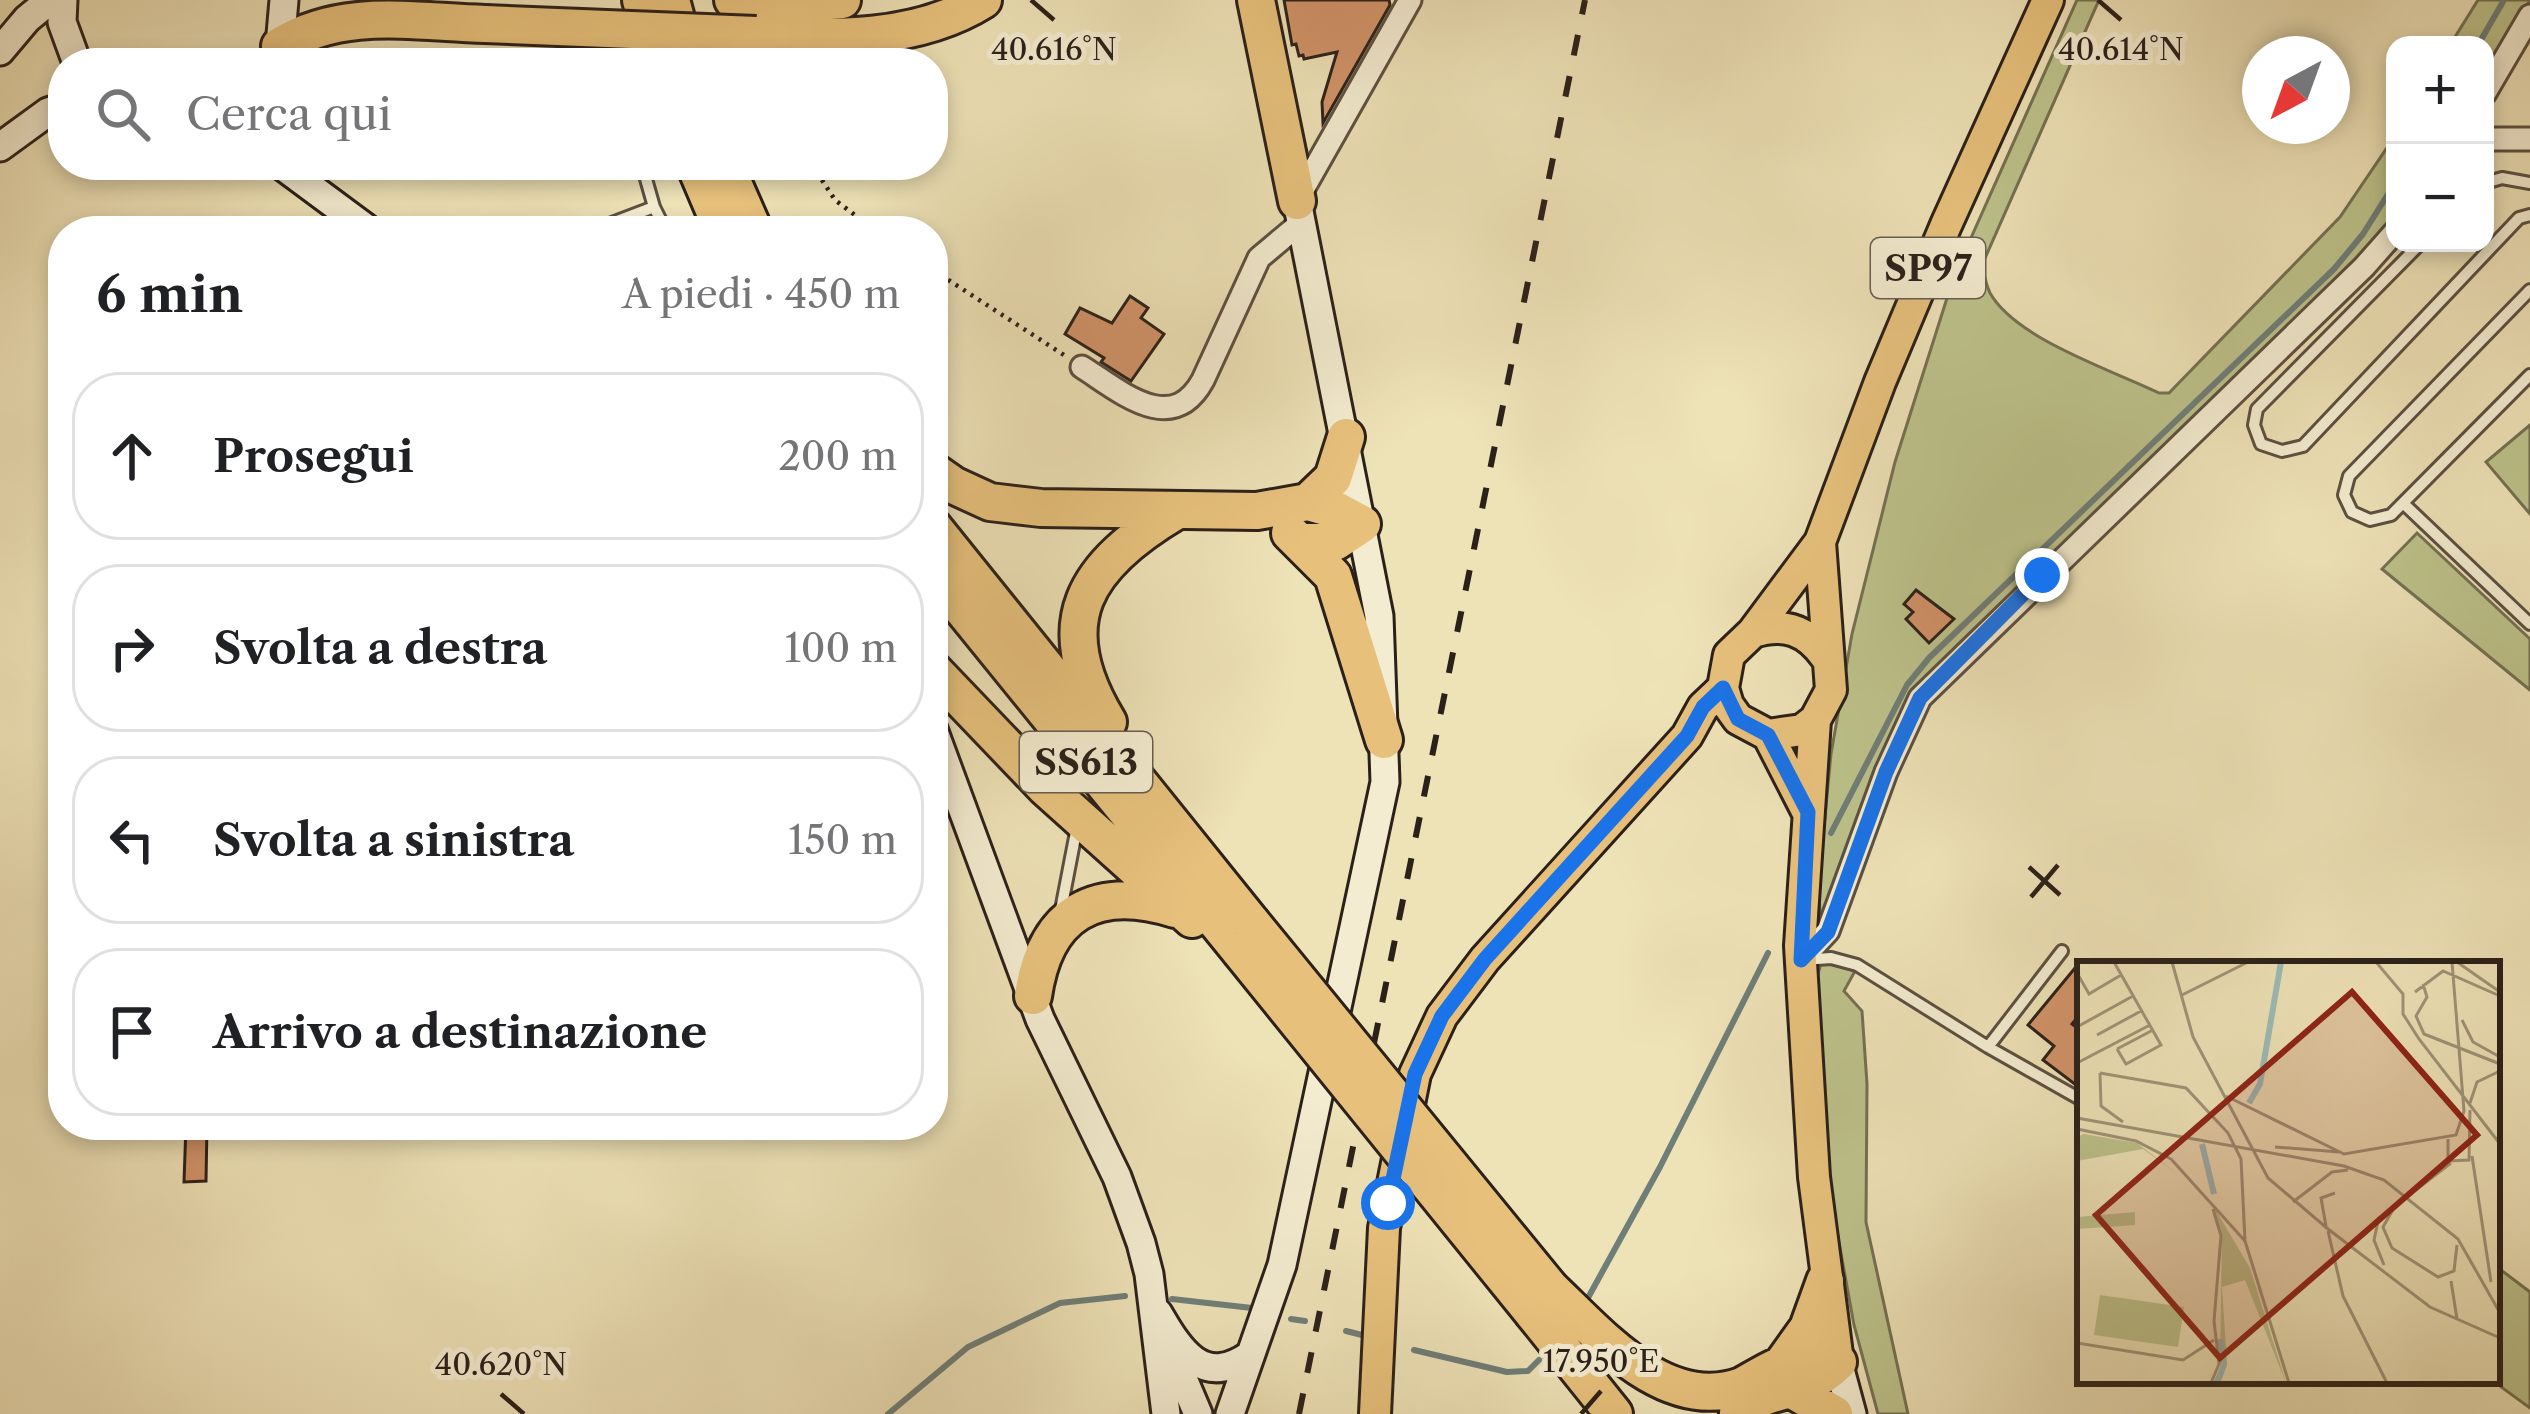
<!DOCTYPE html>
<html lang="it">
<head>
<meta charset="utf-8">
<style>
  body { margin:0; font-family:"Libre Caslon Text",serif; background:#f6f6f6; color:#202124 }
  .controls { position:absolute; right:36px; top:36px; display:grid; overflow:hidden; border-radius:24px; box-shadow:0 6px 18px #0003 }
  .controls button { width:108px; height:108px; display:grid; place-items:center; padding:0; border:0; border-bottom:3px solid #e0e0e0; background:#fff; color:#202124; font:60px sans-serif }
  .compass { position:absolute; left:2242px; top:36px; width:108px; height:108px; border-radius:50%; background:#fff; box-shadow:0 6px 18px #0003; rotate:221deg }
  .stop { position:absolute; width:36px; height:36px; margin:-27px; border:9px solid #1a73e8; border-radius:50%; background:#fff }
  .stop.end { background:#1a73e8; border-color:#fff; box-shadow:0 3px 12px #0008 }
  .list { margin:0; padding:0; list-style:none }
  h2 { display:flex; justify-content:space-between; align-items:center; height:156px; margin:0; padding:0 48px; font-size:51px }
  h2 small { font-size:39px; font-weight:400; color:#757577 }
  .list li { display:grid; grid-template-columns:78px 1fr auto; gap:36px; align-items:center; box-sizing:border-box; height:168px; margin:0 24px 24px; padding:0 24px; border:3px solid #e0e0e0; border-radius:48px }
  .list b { display:block; font-size:45px; white-space:nowrap }
  .list em { font-size:39px; font-style:normal; color:#757577 }
  .icon { flex:none; width:66px; height:66px; fill:none; stroke:currentColor; stroke-width:2; stroke-linecap:round; stroke-linejoin:round }
  .map { position:relative; flex:none; width:2530px; height:1414px; overflow:hidden }
  .search { position:absolute; background:#fff; box-shadow:0 6px 18px #0003; left:48px; top:48px; width:900px; height:132px; display:flex; align-items:center; gap:30px; box-sizing:border-box; padding:0 42px; border-radius:48px; color:#757577; font-size:45px }
  .panel { position:absolute; background:#fff; box-shadow:0 6px 18px #0003; left:48px; top:216px; width:900px; height:924px; border-radius:48px }
  .map>svg:first-child { display:block }
</style>
</head>
<body>
<div class="map">
<svg width="2530" height="1414" viewBox="0 0 2530 1414">
  <rect width="100%" height="100%" fill="#eee2b7"/>
  <filter id="stains"><feTurbulence type="fractalNoise" baseFrequency=".00167" numOctaves="4"/><feColorMatrix values="0 0 0 0 .2 0 0 0 0 .09 0 0 0 0 .02 0 0 0 .5 -.17"/></filter>
  <radialGradient id="worn" r=".72"><stop offset=".6" stop-color="#630" stop-opacity="0"/><stop offset="1" stop-color="#630" stop-opacity=".3"/></radialGradient>
  <!-- green -->
  <path fill="#bdc28b" stroke="#747152" stroke-width="3" d="M2077,0H2099L1982,265C1984,274 1986,285 1990,293C2016,339 2112,370 2159,393H2169L2340,217L2395,136V219L2359,262L1947,661L1821,923L1818,888L1831,754L1852,634L1895,462L1954,276Z
    M2478,0H2530L2485,79V45H2450Z
    M2530,425V514L2486,462Z
    M2417,533L2530,639V690L2382,569Z
    M1829,962L1855,971L1844,991L1862,1011L1867,1084L1866,1222L1908,1414H1878L1854,1325L1832,1204L1814,986L1821,964Z
    M2497,1267L2530,1292V1408L2493,1381H2497Z"/>
  <g fill="none" stroke-linecap="round" stroke-linejoin="round">
    <!-- stream -->
    <path stroke="#6f7e78" stroke-width="6" d="M2478,45L2504,0
      M1831,833L1907,685L1929,658L2334,269L2363,234L2395,183
      M1589,1296L1660,1167L1768,953
      M1172,1299L1252,1308
      M1291,1319L1305,1321
      M1346,1331L1362,1335
      M1414,1350L1507,1372L1528,1371L1539,1360
      M888,1414L968,1347L1060,1303L1125,1296"/>
  </g>
  <!-- building -->
  <path fill="#d29369" stroke="#2b201a" stroke-width="3" d="M1284,0H1389L1390,5L1323,123L1322,102L1337,52L1304,59L1303,55L1299,56L1296,44L1292,45Z
    M1130,296L1148,308L1141,318L1164,334L1131,381L1101,362L1104,358L1065,334L1080,308L1112,323Z
    M1916,590L1954,619L1929,643L1906,619L1913,612L1904,604Z
    M2080,962V1014L2072,1024L2080,1030V1088L2043,1060L2054,1046L2028,1025Z
    M186,1125H207L206,1181L184,1182Z"/>
  <g fill="none" stroke-linecap="round" stroke-linejoin="round">
    <defs>
      <path id="lane" d="M642,165L654,207L666,231
        M2485,183L2502,178L2530,183
        M591,231L654,207
        M2421,243L2257,409L2254,425L2261,444L2282,451L2303,446L2519,218L2530,215
        M2530,290L2349,476L2344,495L2352,512L2370,520L2391,515L2530,375
        M2403,503L2530,624
        M1060,915L1077,827
        M1803,960L1831,958L1857,965L1988,1047L2080,1099
        M1988,1047L2062,951"/>
      <path id="street" d="M2485,93L2530,16
        M2485,139H2530
        M1297,200L1410,0
        M1082,367C1121,392 1172,437 1203,380L1259,258L1302,222
        M1801,960L1828,931L1886,772L1920,698L2364,267L2395,232"/>
      <path id="secondary" d="M63,0L62,22L77,63
        M0,51L27,19L50,0
        M271,63L280,46L284,0
        M0,147L48,112L63,107
        M281,165L370,231
        M933,729L1040,1019L1117,1177L1141,1243L1149,1274L1166,1414
        M1158,1313C1180,1351 1203,1388 1250,1355
        M1168,1343L1198,1414
        M1838,1362L1852,1414
        M1230,1414L1282,1265L1385,782L1379,616L1297,201"/>
      <path id="primary" d="M1820,542L1831,690L1815,720L1802,730L1768,735L1738,719L1728,705L1723,688L1729,655L1753,632L1820,542L1880,382L1946,225L2048,0
        M1753,632C1784,622 1807,630 1826,657
        M1815,720L1800,946L1814,1177L1838,1362
        M1768,735L1808,813
        M1375,1414L1384,1228L1415,1074L1442,1016L1485,959L1687,736L1703,707L1723,688"/>
      <path id="highway" d="M641,0L658,63
        M671,0L688,63
        M733,0L806,3L842,0
        M1256,0L1297,201
        M756,35C830,40 918,41 983,0
        M280,46C343,7 413,22 485,24
        M695,165L723,231
        M725,165L754,231
        M933,471L953,485L990,502L1041,508L1257,511L1308,502L1336,510L1362,524L1335,542H1303
        M1308,502L1333,478L1346,437
        M933,527L1251,922
        M1290,533L1333,576L1384,740
        M933,573L1240,951
        M933,670L1045,787L1192,919
        M1108,722C1047,622 1085,565 1176,511
        M1033,996C1045,913 1095,884 1175,909
        M1550,1288C1600,1335 1665,1414 1742,1386C1779,1365 1795,1353 1838,1362
        M1533,1313L1614,1414
        M1783,1363L1808,1328L1825,1281
        M1794,1391L1834,1414
        M1738,1413C1771,1383 1801,1399 1838,1362"/>
    </defs>
    <!-- lane casing -->
    <use href="#lane" stroke="#5c5041" stroke-width="16"/>
    <!-- street casing -->
    <use href="#street" stroke="#5c5041" stroke-width="27"/>
    <!-- secondary casing -->
    <use href="#secondary" stroke="#2b201a" stroke-width="33"/>
    <!-- primary casing -->
    <use href="#primary" stroke="#2b201a" stroke-width="36"/>
    <!-- highway casing -->
    <use href="#highway" stroke="#2b201a" stroke-width="42"/>
    <!-- path -->
    <path stroke="#2b201a" stroke-width="4.5" stroke-dasharray="3 6" stroke-linecap="butt" d="M812,165L835,200L876,231
      M933,270L1067,357"/>
    <!-- lane -->
    <use href="#lane" stroke="#f4ecd0" stroke-width="10"/>
    <!-- street -->
    <use href="#street" stroke="#f4ecd0" stroke-width="21"/>
    <!-- secondary -->
    <use href="#secondary" stroke="#f4ecd0" stroke-width="27"/>
    <!-- primary -->
    <use href="#primary" stroke="#e7c17c" stroke-width="30"/>
    <!-- highway -->
    <use href="#highway" stroke="#e7c17c" stroke-width="36"/>
    <!-- rail -->
    <path stroke="#2b201a" stroke-width="6" stroke-dasharray="21 21" stroke-linecap="butt" d="M1299,1414L1585,0"/>
    <defs>
      <path id="highway-bridge" d="M485,24L756,35
        M1251,922L1550,1288
        M1240,951L1533,1313"/>
    </defs>
    <!-- highway-bridge casing -->
    <use href="#highway-bridge" stroke="#2b201a" stroke-width="42" stroke-linecap="butt"/>
    <!-- highway-bridge -->
    <use href="#highway-bridge" stroke="#e7c17c" stroke-width="36"/>
  </g>
  <g fill="none" stroke-linecap="round" stroke-linejoin="round">
    <!-- route -->
    <path stroke="#1a73e8" stroke-width="15" d="M1388,1203L1415,1074L1442,1016L1485,959L1687,736L1703,707L1723,688L1738,719L1768,735L1808,812L1801,960L1828,932L1886,772L1920,698L2042,575"/>
  </g>
  <!-- ticks -->
  <path fill="none" stroke="#2b201a" stroke-width="4.5" d="M1031,0L1054,20M2098,0L2121,20M2029,867L2060,895M2031,897L2058,865M501,1394L524,1414M1581,1414L1601,1391"/>
  <g text-anchor="middle" stroke-width="10" stroke-linejoin="round" paint-order="stroke">
    <!-- shield labels -->
    <g fill="#f4ecd0" stroke="#675d51" stroke-width="3">
      <rect x="1871" y="238" width="114" height="60" rx="9"/>
      <rect x="1020" y="732" width="132" height="60" rx="9"/>
    </g>
    <g font-size="36" font-weight="bold" fill="#2b201a">
      <text x="1928" y="281">SP97</text>
      <text x="1086" y="775">SS613</text>
    </g>
  </g>
  <!-- overview -->
  <g transform="translate(2077 961)">
    <rect width="423" height="423" fill="#eee2b7"/>
    <path d="M7,173L60,182L103,215L66,188L0,200V176ZM134,241L173,307L209,422L168,319L145,326L150,402L136,422L143,407L145,273ZM58,251V264L0,268V256ZM23,334L107,346L101,386L17,374Z" fill="#bdc28b"/>
    <path fill="none" stroke="#9cbcb7" stroke-width="6" d="M172,142L183,123L204,1M125,183L137,233M140,422L147,404L143,378"/>
    <path fill="none" stroke="#a09478" stroke-width="3" d="M37,1L84,84L49,103L40,88M95,1L116,76L191,217L251,268M299,1L326,33V53L342,78L423,183M380,1L423,31M0,12L12,33L44,14M346,23L350,36L339,55L347,73L423,103M338,31L366,10L423,35M105,34L171,1M385,59L396,81L423,96M0,66L56,35M20,74L64,50M40,88L76,69M0,102L73,64M23,112L109,127L151,172L164,198L168,280L212,422M23,112L24,145L46,161M149,135L267,193L379,174L387,150L375,1M393,142L400,121L423,110M0,157L267,205L307,219L381,278L423,352M0,168L59,180L94,198M371,178V200L392,199L393,149M198,186L262,191M395,195L414,321M94,198L168,280M374,202L318,245L306,266L315,287L361,316L377,310L380,284M216,241L255,211L271,209M302,256L297,279L307,304M249,265L244,237L258,232M251,268L353,346L423,377M251,270L266,335L310,422M374,320L380,358M0,382L106,399L137,379M134,422L142,403L137,360L144,275L136,248"/>
    <path fill="#8f2418" fill-opacity="0.15" stroke="#8f2418" stroke-width="6" d="M275,31L400,174L143,397L19,254Z"/>
    <rect width="423" height="423" fill="none" stroke="#2b201a" stroke-width="6"/>
  </g>
  <g font-size="30" text-anchor="middle" fill="#2b201a" stroke="#f4ecd0" stroke-width="10" stroke-linejoin="round" paint-order="stroke">
    <text x="1054" y="60">40.616°N</text>
    <text x="2121" y="60">40.614°N</text>
    <text x="1601" y="1372">17.950°E</text>
    <text x="501" y="1375">40.620°N</text>
  </g>
  <rect width="100%" height="100%" filter="url(#stains)"/>
  <rect width="100%" height="100%" fill="url(#worn)"/>
</svg>
<div class="controls">
<button>+</button>
<button>−</button>
</div>
<svg class="compass" viewBox="-18 -18 36 36"><path d="M0-13l5 13h-10z" fill="#e53935"/><path d="M0 13l5-13h-10z" fill="#757577"/></svg>
<div class="stop" style="left:1388px;top:1203px"></div>
<div class="stop end" style="left:2042px;top:575px"></div>
<div class="search"><svg class="icon" aria-label="search" viewBox="0 0 24 24"><circle cx="10" cy="10" r="6"/><path d="M15 15l6 6"/></svg>Cerca qui</div>
<section class="panel">
<h2>6 min<small>A piedi · 450 m</small></h2>
<ul class="list">
<li><svg class="icon" aria-label="ahead" viewBox="0 0 24 24"><path d="M12 20V5M6 11l6-6 6 6"/></svg><div><b>Prosegui</b></div><em>200 m</em></li>
<li><svg class="icon" aria-label="right" viewBox="0 0 24 24"><path d="M7 20v-9h11M14 6l5 5-5 5"/></svg><div><b>Svolta a destra</b></div><em>100 m</em></li>
<li><svg class="icon" aria-label="left" viewBox="0 0 24 24"><path d="M17 20v-9H6M10 6l-5 5 5 5"/></svg><div><b>Svolta a sinistra</b></div><em>150 m</em></li>
<li><svg class="icon" aria-label="arrive" viewBox="0 0 24 24"><path d="M6 21V4h12l-3 4 3 4H6"/></svg><div><b>Arrivo a destinazione</b></div></li>
</ul>
</section>
</div>
</body>
</html>
